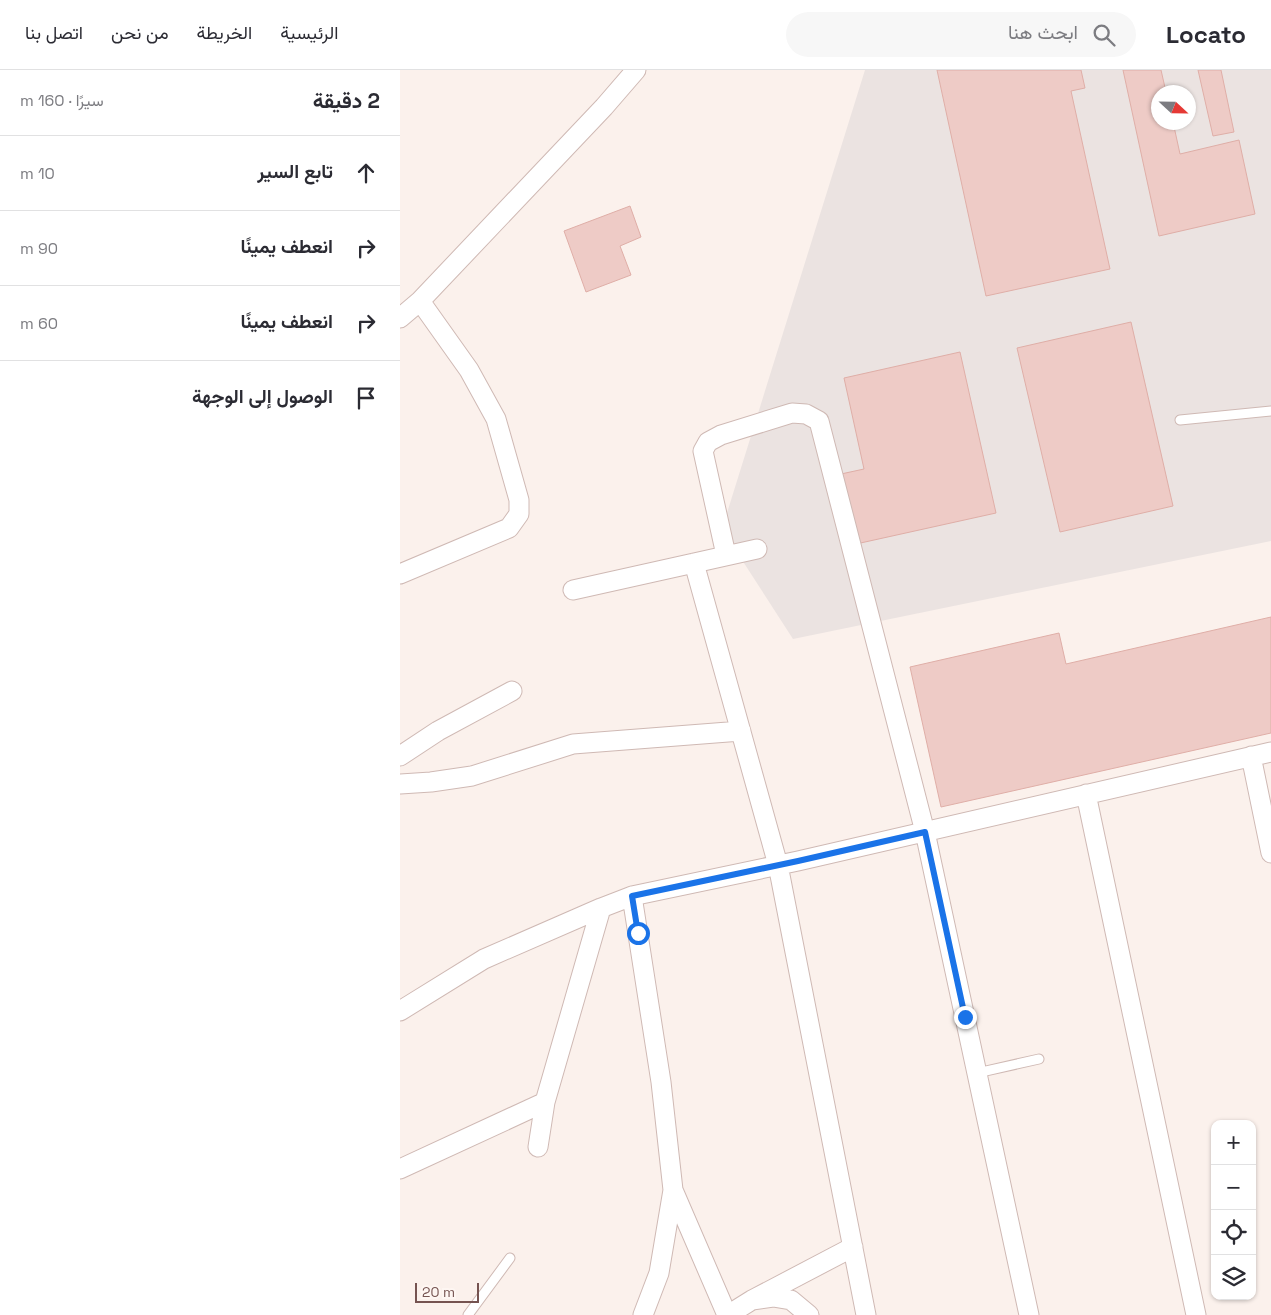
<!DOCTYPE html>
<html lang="ar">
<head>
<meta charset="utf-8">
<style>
  body { margin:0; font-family:"Space Grotesk",Vazirmatn,sans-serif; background:#f7f7f7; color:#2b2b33; direction:rtl }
  .controls { position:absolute; right:15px; bottom:15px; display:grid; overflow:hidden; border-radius:10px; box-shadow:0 1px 4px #0004 }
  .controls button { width:45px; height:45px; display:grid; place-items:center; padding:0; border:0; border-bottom:1px solid #e1e1e2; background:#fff; color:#2b2b33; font:25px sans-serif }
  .compass { position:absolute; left:751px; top:15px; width:45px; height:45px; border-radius:50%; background:#fff; box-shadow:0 1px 4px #0004; rotate:112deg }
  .scale { position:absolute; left:15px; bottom:12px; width:64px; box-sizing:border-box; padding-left:5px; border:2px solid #755350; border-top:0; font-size:14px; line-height:18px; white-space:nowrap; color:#755350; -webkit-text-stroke:4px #fef6f2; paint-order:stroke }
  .stop { position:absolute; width:15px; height:15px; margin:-11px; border:4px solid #1a73e8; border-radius:50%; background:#fff }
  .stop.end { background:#1a73e8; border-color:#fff; box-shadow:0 1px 5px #0008 }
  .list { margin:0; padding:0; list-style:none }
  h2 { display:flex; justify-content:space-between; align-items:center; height:65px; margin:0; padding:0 20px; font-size:21px }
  h2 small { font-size:16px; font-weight:400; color:#7c7c81 }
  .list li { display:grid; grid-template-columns:32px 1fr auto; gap:15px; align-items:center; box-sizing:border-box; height:75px; padding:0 20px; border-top:1px solid #e1e1e2 }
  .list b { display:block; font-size:19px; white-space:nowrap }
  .list em { font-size:16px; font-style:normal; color:#7c7c81 }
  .icon { flex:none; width:28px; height:28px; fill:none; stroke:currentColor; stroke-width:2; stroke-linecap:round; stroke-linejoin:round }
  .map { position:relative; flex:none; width:871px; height:1245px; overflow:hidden; direction:ltr }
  header { display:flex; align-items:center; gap:30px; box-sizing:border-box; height:70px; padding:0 25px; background:#fff; border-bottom:1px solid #e1e1e2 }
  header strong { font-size:24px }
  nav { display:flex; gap:28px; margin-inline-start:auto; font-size:18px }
  .search { width:350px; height:45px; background:#f7f7f7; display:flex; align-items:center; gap:12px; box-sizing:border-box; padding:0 18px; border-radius:28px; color:#7c7c81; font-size:19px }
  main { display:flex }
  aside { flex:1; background:#fff }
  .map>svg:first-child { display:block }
</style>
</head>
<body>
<header>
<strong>Locato</strong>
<div class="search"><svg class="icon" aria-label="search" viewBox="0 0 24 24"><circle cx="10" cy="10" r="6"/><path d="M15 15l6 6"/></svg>ابحث هنا</div>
<nav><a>الرئيسية</a><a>الخريطة</a><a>من نحن</a><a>اتصل بنا</a></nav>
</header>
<main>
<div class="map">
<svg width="871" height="1245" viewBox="0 0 871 1245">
  <rect width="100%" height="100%" fill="#fbf1ec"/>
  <!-- industrial -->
  <path fill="#ebe3e1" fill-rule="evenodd" d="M465,0H871V471L393,569L322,459ZM758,22H788V52H758Z"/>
  <!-- building -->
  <path fill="#eecbc6" stroke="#dfaea7" d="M537,0H681L685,18L671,21L710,199L586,226Z
    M723,0H761L766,22H758V52H773L780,84L839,70L855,144L759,166Z
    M798,0H821L834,62L813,66Z
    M230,136L241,167L220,176L231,205L186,222L164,161Z
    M731,252L773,436L660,462L617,278Z
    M560,282L596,443L456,474L441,404L464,399L444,308Z
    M871,547V663L541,737L510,597L659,563L666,594Z"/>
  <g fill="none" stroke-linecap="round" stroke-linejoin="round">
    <defs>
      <path id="lane" d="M780,350L871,341
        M577,1003L639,989
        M68,1245L110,1188"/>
      <path id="street" d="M0,248L20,231L204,37L236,0
        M326,485L303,381L308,372L321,365L392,343L406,344L419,351L525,762L629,1245
        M294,493L378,795L466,1245
        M0,504L109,458L119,444V430L96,349L69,300L20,231
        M173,520L357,479
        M0,686L38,661L112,621
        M851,686L871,783
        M0,714L31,712L72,706L173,674L341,661
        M686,724L796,1245
        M232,826L261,1012L273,1120L259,1203L243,1245
        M0,941L84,889L201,838L232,826L398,791L871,682
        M138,1077L145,1032L201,838
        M0,1099L145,1032
        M273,1120L327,1245
        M352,1230L453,1177
        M328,1245L352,1230L373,1227L391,1230L409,1245"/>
    </defs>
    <!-- lane casing -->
    <use href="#lane" stroke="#cfb9b4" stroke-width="11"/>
    <!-- street casing -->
    <use href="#street" stroke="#cfb9b4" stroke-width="21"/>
    <!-- lane -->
    <use href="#lane" stroke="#fff" stroke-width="9"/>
    <!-- street -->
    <use href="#street" stroke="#fff" stroke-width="19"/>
  </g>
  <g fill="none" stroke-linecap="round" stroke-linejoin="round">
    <!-- route -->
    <path stroke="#1a73e8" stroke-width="6" d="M238,863L232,826L398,791L525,762L565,947"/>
  </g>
</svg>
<div class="controls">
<button>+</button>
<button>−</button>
<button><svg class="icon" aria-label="locate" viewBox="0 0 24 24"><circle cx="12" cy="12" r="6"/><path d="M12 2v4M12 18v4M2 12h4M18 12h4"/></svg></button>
<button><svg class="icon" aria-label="layers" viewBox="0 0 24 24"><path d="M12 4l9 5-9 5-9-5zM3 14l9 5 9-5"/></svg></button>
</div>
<svg class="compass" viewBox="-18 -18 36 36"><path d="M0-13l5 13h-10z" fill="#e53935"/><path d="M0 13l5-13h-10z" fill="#7c7c81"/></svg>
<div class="scale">20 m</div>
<div class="stop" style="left:238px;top:863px"></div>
<div class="stop end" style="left:565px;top:947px"></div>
</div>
<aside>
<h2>2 دقيقة<small>سيرًا · 160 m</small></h2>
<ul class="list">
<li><svg class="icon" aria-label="ahead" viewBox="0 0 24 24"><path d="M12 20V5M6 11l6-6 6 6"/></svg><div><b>تابع السير</b></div><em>10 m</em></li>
<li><svg class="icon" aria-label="right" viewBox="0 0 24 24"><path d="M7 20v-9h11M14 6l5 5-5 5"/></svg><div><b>انعطف يمينًا</b></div><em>90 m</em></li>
<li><svg class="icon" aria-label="right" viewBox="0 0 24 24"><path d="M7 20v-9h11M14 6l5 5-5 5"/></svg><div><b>انعطف يمينًا</b></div><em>60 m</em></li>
<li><svg class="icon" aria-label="arrive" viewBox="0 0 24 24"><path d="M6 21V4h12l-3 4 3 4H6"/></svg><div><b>الوصول إلى الوجهة</b></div></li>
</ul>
</aside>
</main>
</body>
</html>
